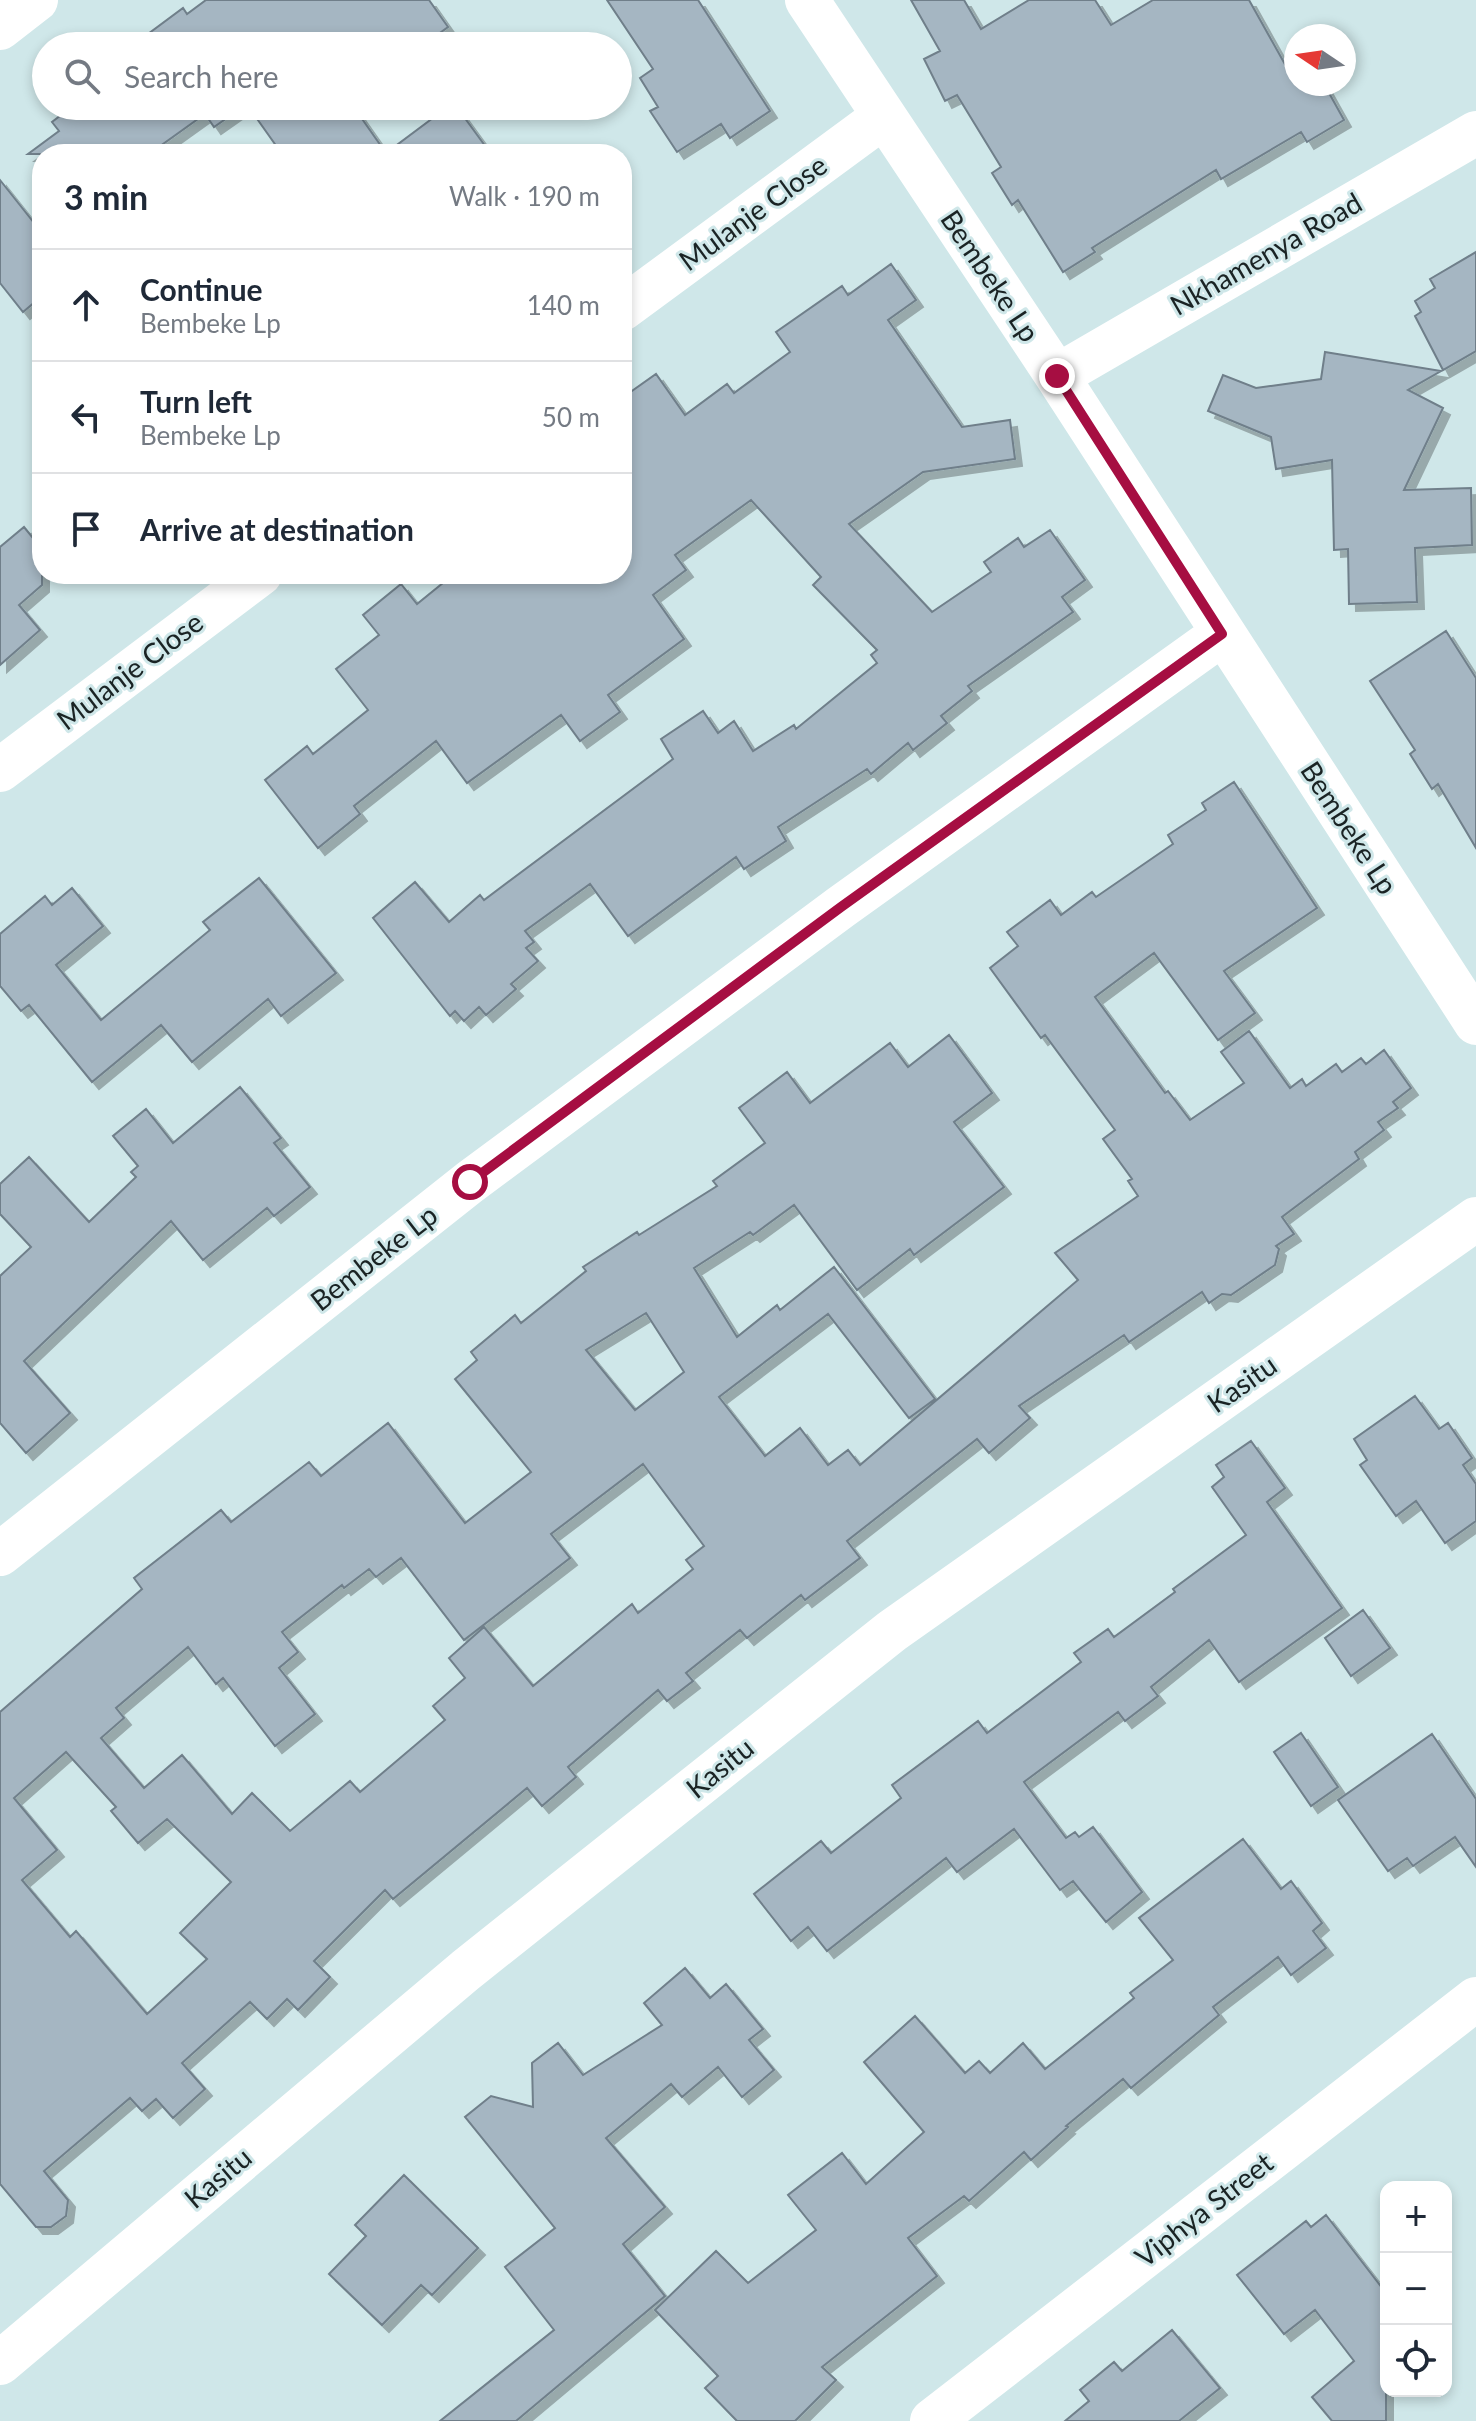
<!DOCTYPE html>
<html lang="en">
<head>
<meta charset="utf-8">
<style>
  body { margin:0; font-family:Lato,sans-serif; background:#f2f2f3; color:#1f2937 }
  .controls { position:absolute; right:24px; bottom:24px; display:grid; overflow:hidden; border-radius:16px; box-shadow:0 4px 12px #0003 }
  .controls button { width:72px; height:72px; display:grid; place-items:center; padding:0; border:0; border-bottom:2px solid #e0e1e3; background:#fff; color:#1f2937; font:40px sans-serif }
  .compass { position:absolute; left:1284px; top:24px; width:72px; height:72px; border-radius:50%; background:#fff; box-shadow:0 4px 12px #0003; rotate:283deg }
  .stop { position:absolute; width:24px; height:24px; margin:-18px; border:6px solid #a60e42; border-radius:50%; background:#fff }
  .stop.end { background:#a60e42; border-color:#fff; box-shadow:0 2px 8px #0008 }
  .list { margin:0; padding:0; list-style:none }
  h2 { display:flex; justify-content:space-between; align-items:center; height:104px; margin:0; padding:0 32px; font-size:34px }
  h2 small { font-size:26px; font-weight:400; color:#747a83 }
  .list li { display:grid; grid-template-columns:52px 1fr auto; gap:24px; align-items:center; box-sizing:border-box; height:112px; padding:0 32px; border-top:2px solid #e0e1e3 }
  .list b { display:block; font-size:30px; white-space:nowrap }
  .list p { margin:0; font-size:26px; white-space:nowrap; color:#747a83 }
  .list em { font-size:26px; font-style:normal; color:#747a83 }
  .icon { flex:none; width:44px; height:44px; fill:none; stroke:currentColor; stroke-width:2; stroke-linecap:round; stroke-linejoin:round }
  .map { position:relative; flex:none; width:1476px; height:2421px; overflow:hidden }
  .search { position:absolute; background:#fff; box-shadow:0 4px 12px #0003; left:32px; top:32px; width:600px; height:88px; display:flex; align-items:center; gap:20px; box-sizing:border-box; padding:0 28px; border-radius:44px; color:#747a83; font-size:30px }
  .panel { position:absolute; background:#fff; box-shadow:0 4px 12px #0003; left:32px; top:144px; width:600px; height:440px; border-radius:32px }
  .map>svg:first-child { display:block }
</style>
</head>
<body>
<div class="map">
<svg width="1476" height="2421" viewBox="0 0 1476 2421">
  <defs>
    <filter id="shadow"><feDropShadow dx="7" dy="7" stdDeviation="0" flood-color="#0004"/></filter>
  </defs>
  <rect width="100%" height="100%" fill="#cfe7e9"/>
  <!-- building -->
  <path fill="#a5b6c2" stroke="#6f7f8a" stroke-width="2" fill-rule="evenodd" filter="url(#shadow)" d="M206,0H429L448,27L422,46H157L148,34L183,8L187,14Z
    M607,0H698L770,111L730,138L721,124L677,152L650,111L658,107L640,78L653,69Z
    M911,0H964L981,29L1029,0H1095L1111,25L1153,0H1249L1296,84H1324L1344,120L1307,142L1301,132L1221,179L1216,170L1092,248L1095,252L1063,272L1018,200L1012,205L992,173L1001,167L957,95L945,101L924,59L940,51Z
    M73,106H244L214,127L205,114L149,154H28L59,131L52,122Z
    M248,106H353L386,153L449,106H456L491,154H282Z
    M0,180L42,233V296L23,312L0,283Z
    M1476,252V351L1443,370L1415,316L1421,312L1415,301L1435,288L1430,279Z
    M891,264L916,300L888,320L962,427L1010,420L1015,459L923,472L849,524L932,612L991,572L984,562L1018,538L1024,547L1050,530L1085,580L1062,597L1073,612L968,686L972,691L941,716L947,723L913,750L908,743L871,774L867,769L778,827L786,841L744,869L736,857L628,936L590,884L525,931L534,942L526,948L538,961L511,984L516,989L486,1015L479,1007L464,1021L455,1011L450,1016L373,918L415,882L449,922L480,895L484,900L673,759L661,739L703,711L718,733L734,721L753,751L794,725L796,729L877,663L871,655L877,650L813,585L821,577L751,500L675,555L686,570L653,595L684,639L608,695L620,712L580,741L561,715L467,783L436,741L354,806L360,814L318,848L265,780L307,746L313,754L368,710L336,669L379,635L363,615L401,584L417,604L454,574H622V398L656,374L685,415L727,384L734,393L790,352L776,332L842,286L848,295Z
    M1325,352L1441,371L1408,390L1443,408L1404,490L1471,488L1472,545L1415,548L1417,602L1349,604L1348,549L1334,550L1332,460L1276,469L1271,437L1208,411L1223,375L1256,388L1321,379Z
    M24,527L42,549V585L19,605L40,630L0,665V547Z
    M1446,631L1476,678V848L1438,784L1432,789L1410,754L1415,750L1370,681Z
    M1234,782L1317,908L1224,971L1255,1013L1218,1040L1154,953L1095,997L1165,1093L1168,1091L1190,1120L1244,1083L1221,1052L1249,1031L1290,1088L1302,1079L1306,1086L1336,1064L1342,1072L1361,1058L1366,1064L1384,1050L1411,1088L1393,1102L1398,1108L1378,1122L1384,1130L1355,1152L1359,1159L1282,1217L1294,1234L1276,1246L1279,1249L1275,1265L1231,1295L1222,1294L1209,1303L1202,1292L1129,1342L1124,1335L1019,1406L1030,1418L989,1453L977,1439L847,1541L860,1558L805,1600L801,1595L747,1638L740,1630L686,1673L693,1681L667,1701L658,1690L568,1767L576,1777L542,1806L527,1788L393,1899L385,1890L314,1961L330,1977L298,2010L287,1999L267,2019L250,2002L182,2063L205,2089L173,2118L156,2099L142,2111L130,2098L44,2171L68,2200L66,2216L51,2227H36L0,2184V1712L142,1589L134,1578L221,1510L231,1522L309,1462L321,1476L388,1423L465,1523L531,1472L455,1379L477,1360L471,1352L515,1315L521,1323L586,1271L583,1267L637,1232L639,1235L717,1186L713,1181L765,1143L739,1108L787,1072L810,1103L890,1043L908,1067L949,1035L992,1093L954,1122L1004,1187L914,1255L910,1249L857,1290L794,1205L753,1235L750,1232L694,1268L737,1337L777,1305L780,1310L834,1267L935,1399L909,1418L828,1314L719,1397L765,1456L800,1428L828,1465L848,1450L860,1465L1078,1280L1055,1253L1138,1196L1128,1181L1132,1179L1103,1139L1115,1130L1045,1035L1041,1038L990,968L1018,946L1007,932L1050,900L1061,915L1092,892L1096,897L1173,844L1168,835L1206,810L1202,803ZM646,1313L684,1372L635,1410L586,1350ZM643,1464L704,1546L686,1560L693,1569L638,1613L632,1604L533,1686L484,1627L449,1658L465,1678L433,1706L445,1720L360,1792L350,1781L290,1831L252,1793L232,1814L182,1755L144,1788L101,1738L124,1718L116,1708L188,1647L216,1684L223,1678L275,1746L315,1714L279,1668L298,1652L282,1632L342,1585L344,1588L369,1569L376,1577L401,1558L464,1640L570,1558L551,1534ZM66,1752L116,1807L111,1811L138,1843L167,1819L231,1882L180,1933L207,1959L147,2014L76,1931L70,1937L22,1880L57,1850L14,1798Z
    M259,878L336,973L281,1016L268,999L192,1062L161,1025L92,1082L29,1005L21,1011L0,986V934L45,896L52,905L72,888L103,926L56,965L101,1020L210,930L203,922Z
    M240,1087L281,1138L274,1143L310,1187L274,1216L267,1208L203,1260L171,1221L24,1361L70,1413L26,1453L0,1423V1276L31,1247L0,1214V1184L29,1157L89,1222L136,1177L131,1172L138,1166L113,1136L146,1109L173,1143Z
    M1415,1396L1439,1429L1448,1423L1472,1458L1463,1465L1476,1484V1521L1445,1543L1416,1501L1396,1516L1360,1465L1367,1460L1354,1439Z
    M1251,1441L1285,1488L1267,1502L1342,1608L1239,1682L1209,1640L1151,1687L1158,1696L1125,1721L1118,1712L1024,1782L1066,1838L1075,1832L1079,1837L1093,1827L1142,1892L1106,1922L1073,1881L1060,1890L1014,1829L957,1872L946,1858L827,1951L808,1927L791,1941L754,1894L821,1841L831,1853L901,1798L892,1785L978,1721L987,1733L1081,1662L1074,1653L1108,1629L1114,1637L1175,1592L1173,1589L1246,1535L1212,1487L1224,1477L1216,1465Z
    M1363,1610L1390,1648L1351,1676L1325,1638Z
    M1301,1733L1338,1787L1311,1806L1274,1752Z
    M1432,1734L1476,1799V1867L1455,1837L1413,1866L1407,1858L1388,1871L1338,1800Z
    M1243,1839L1281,1889L1291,1881L1322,1923L1313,1931L1326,1948L1291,1975L1278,1957L1213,2007L1219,2015L1131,2088L1123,2079L1066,2126L1068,2127L1031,2160L1024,2152L969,2201L964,2196L908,2238L937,2276L822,2367L836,2380L795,2421H737L705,2388L718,2376L655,2310L716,2251L748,2283L816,2230L788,2195L842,2153L866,2184L924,2132L864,2062L915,2016L965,2073L979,2061L990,2073L1023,2043L1045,2069L1134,1998L1130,1993L1173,1960L1139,1918Z
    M685,1968L710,1998L726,1984L763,2029L749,2040L774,2070L742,2097L718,2067L682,2097L671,2084L606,2138L665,2207L623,2244L665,2296L516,2421H440L554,2330L505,2267L555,2228L465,2117L491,2096L533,2107L532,2063L558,2043L583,2075L662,2025L644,2003Z
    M404,2175L478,2248L432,2295L421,2285L382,2325L329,2274L366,2236L355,2225Z
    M1326,2215L1386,2293V2421H1332L1312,2397L1354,2361L1315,2310L1284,2334L1237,2275L1306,2221L1311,2227Z
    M1172,2330L1220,2388L1179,2421H1065L1089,2401L1080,2390L1114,2362L1122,2371Z"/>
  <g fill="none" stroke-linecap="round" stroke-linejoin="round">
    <!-- minor -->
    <path stroke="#fff" stroke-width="44" d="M807,0L1057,376L1476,1023
      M0,28L36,0
      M622,309L883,117
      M1057,376L1476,133
      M0,770L260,574
      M0,1554L470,1182L841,907L1222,634
      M0,2363L466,1970L892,1631L1476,1219
      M932,2421L1476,1999"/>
  </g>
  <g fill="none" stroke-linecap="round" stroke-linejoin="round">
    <!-- route -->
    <path stroke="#a60e42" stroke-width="10" d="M470,1182L841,907L1222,634L1057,376"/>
  </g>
  <g text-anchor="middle" stroke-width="6" stroke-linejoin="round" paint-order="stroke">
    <!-- street labels -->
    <g font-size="28" fill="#1a2324" stroke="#cfe7e9">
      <text transform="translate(753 213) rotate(-36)" y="10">Mulanje Close</text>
      <text transform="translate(1266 254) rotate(-30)" y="10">Nkhamenya Road</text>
      <text transform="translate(990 276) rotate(56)" y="10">Bembeke Lp</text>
      <text transform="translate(130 671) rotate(-37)" y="10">Mulanje Close</text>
      <text transform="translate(1349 828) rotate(57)" y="10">Bembeke Lp</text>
      <text transform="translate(374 1258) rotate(-38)" y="10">Bembeke Lp</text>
      <text transform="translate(1242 1384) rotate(-35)" y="10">Kasitu</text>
      <text transform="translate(720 1768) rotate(-39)" y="10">Kasitu</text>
      <text transform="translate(218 2178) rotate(-40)" y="10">Kasitu</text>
      <text transform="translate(1204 2210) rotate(-38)" y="10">Viphya Street</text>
    </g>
  </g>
</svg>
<div class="controls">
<button>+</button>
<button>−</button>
<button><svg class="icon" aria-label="locate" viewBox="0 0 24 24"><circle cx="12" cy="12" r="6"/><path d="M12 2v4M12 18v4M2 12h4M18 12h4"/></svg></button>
</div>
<svg class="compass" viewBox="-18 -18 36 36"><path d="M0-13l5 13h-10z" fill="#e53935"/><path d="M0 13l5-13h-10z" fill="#747a83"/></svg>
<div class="stop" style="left:470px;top:1182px"></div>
<div class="stop end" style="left:1057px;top:376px"></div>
<div class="search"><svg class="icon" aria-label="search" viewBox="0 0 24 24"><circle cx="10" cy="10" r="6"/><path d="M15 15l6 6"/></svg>Search here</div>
<section class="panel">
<h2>3 min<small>Walk · 190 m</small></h2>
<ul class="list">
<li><svg class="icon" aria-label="ahead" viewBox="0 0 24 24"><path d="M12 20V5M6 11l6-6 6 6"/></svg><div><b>Continue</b><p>Bembeke Lp</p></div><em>140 m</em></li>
<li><svg class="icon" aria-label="left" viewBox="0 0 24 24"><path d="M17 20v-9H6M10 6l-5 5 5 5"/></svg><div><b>Turn left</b><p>Bembeke Lp</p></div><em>50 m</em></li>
<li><svg class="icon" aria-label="arrive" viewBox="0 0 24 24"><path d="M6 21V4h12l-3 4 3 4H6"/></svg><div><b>Arrive at destination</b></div></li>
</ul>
</section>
</div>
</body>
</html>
